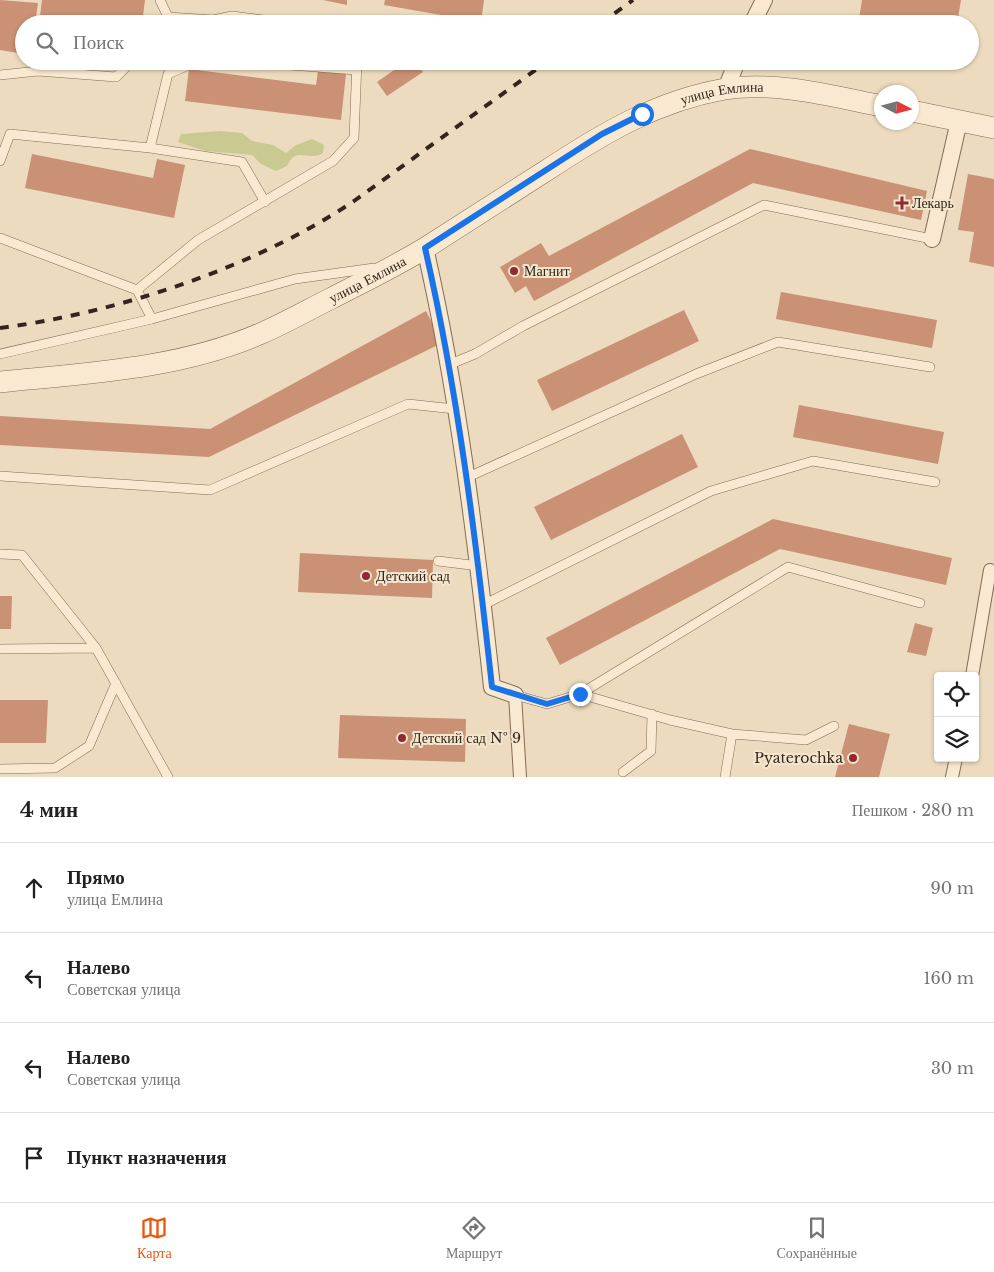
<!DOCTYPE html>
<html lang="ru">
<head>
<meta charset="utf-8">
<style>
  body { margin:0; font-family:"Libre Baskerville",serif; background:#f2f2f2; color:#202124 }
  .controls { position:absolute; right:15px; bottom:15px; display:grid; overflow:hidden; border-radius:5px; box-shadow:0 1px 4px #0004 }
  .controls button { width:45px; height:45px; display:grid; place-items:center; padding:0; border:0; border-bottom:1px solid #e0e0e0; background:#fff; color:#202124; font:25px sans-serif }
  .compass { position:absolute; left:874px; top:85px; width:45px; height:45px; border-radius:50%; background:#fff; box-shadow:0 1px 4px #0004; rotate:96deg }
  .stop { position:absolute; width:15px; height:15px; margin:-11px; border:4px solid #1a73e8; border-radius:50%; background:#fff }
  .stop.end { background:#1a73e8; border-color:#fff; box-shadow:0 1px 5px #0008 }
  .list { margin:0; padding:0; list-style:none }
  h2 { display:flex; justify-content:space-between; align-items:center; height:65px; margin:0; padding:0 20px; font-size:21px }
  h2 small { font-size:16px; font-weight:400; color:#757577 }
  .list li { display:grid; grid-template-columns:32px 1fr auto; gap:15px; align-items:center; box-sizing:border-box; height:90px; padding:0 20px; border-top:1px solid #e0e0e0 }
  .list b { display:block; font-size:19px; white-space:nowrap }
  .list p { margin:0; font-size:16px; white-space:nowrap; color:#757577 }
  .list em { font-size:16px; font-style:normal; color:#757577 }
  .icon { flex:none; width:28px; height:28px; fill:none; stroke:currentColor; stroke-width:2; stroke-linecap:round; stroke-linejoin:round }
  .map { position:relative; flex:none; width:994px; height:777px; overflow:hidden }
  .search { position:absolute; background:#fff; box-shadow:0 1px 4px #0004; left:15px; right:15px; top:15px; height:55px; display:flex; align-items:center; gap:12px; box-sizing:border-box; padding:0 18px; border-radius:28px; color:#757577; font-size:19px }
  .sheet { height:425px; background:#fff }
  nav { display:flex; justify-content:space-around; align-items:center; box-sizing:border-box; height:70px; border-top:1px solid #e0e0e0; background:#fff; font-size:14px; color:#757577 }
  nav a { display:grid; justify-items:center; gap:2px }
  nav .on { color:#ea580c }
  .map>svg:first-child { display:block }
</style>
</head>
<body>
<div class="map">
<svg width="994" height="777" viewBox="0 0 994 777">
  <rect width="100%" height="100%" fill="#ecdbbe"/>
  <!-- green -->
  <path fill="#c8ca92" d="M219,131L242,133L252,141L273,145L286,153L296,145L312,139L324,145L323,153C308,162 296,145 287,166L276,171L261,164L252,155L205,151L178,142L181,134Z"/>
  <!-- building -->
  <path fill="#ca9174" d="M0,0L38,3L35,24H24V54L0,50Z
    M42,0H145L142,24H39Z
    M323,0H347V5Z
    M385,0H484L481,22L384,5Z
    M862,0H961L957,24H885L859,19Z
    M407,61H416L423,72L387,96L377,82Z
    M189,69L316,85L318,71L346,74L341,120L185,101Z
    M750,149L927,191L921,220L753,183L534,301L526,286L515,293L500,267L541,243L549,256Z
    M32,154L153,178L157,159L185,165L174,218L25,188Z
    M968,174L994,179V267L969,262L974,232L958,230Z
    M781,292L937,320L932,348L776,319Z
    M684,310L699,341L552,411L537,380Z
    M426,311L442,343L209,457L0,445V416L210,429Z
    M799,405L944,432L938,464L793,437Z
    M682,434L698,467L551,540L534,507Z
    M773,519L952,558L946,585L780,549L560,665L546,638Z
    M300,553L433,560L432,598L298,592Z
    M0,596H12L11,629H0Z
    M915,623L933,628L926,656L907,652Z
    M0,700H48L46,743H0Z
    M340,715L466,719L465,762L338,758Z
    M849,724L890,734L879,777H835Z"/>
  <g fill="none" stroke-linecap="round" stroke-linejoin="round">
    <defs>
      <path id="service" d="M160,0L168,17
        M168,17L213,20L232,16L293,24
        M239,61L356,70
        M0,75L38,71L116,77L132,61
        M150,148L168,74L198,61
        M0,161L10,134L150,148L242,162L265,202
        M0,238L137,290L198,240L333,161L354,138L357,61
        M137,290L152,319
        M0,354L152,319L295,279L374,268
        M448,365L475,354L523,326L764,205L932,239
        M0,476L210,490L408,404L455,409
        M466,478L696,374L778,342L930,367
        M0,554L22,555L96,648L168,777
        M438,561L479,566
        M483,605L711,491L813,461L935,482
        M0,649L96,648
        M580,694L670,720L732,734L806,740L834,726
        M515,695L547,704L580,694L788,567L920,603
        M0,769L55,768L89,746L116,683
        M623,772L651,751L652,714
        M725,777L732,734"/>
      <path id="pedestrian" d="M972,676L990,570
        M515,695L520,777
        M952,777L956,758"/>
      <path id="minor" d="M752,24L764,0
        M726,89L737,61
        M932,239L959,121
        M425,248C458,392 476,540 492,687L515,695"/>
      <g id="tertiary">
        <path d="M912,111L994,128"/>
        <path id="s1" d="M0,382C88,373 180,369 262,333C285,323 308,310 330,299C363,282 396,266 427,247C466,222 505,197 544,172C602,134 656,101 725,89C777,81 831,96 882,106"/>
      </g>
    </defs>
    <!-- service casing -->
    <use href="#service" stroke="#846b57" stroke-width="10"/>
    <!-- pedestrian casing -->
    <use href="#pedestrian" stroke="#846b57" stroke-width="14"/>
    <!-- minor casing -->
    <use href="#minor" stroke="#846b57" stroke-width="18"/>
    <!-- tertiary casing -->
    <use href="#tertiary" stroke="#846b57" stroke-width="22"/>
    <!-- service -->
    <use href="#service" stroke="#f8e9d0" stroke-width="9"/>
    <!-- pedestrian -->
    <use href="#pedestrian" stroke="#f8e9d0" stroke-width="12"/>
    <!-- minor -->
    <use href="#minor" stroke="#f8e9d0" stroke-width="16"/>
    <!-- tertiary -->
    <use href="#tertiary" stroke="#f8e9d0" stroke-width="21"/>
    <!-- rail -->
    <path stroke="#33251c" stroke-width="4" stroke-dasharray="9 9" stroke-linecap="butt" d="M600,24L633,0
      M0,328C117,313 256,267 354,201L548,61"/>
  </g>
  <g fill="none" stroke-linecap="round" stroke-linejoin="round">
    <!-- route -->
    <path stroke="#1a73e8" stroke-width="6" d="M580,694L547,704L492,687C476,540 458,392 425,248L602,134L642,114"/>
  </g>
  <!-- markers -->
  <g fill="#912932" stroke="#f4e6cd" stroke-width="2">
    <path d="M899.5 195.5h5v5h5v5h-5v5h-5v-5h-5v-5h5z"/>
    <circle cx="514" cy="271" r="5"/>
    <circle cx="366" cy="576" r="5"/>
    <circle cx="402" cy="738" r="5"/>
    <circle cx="853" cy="758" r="5"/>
  </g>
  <g text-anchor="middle" stroke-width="4" stroke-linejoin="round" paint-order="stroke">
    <!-- street labels -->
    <g font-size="14" fill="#33251c" stroke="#f4e6cd">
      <text dy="5" stroke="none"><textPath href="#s1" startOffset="790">улица Емлина</textPath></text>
      <text dy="5" stroke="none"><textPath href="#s1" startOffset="386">улица Емлина</textPath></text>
    </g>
    <!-- poi labels -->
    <g font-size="14" fill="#33251c" stroke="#f4e6cd" text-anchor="start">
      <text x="912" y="208">Лекарь</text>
      <text x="524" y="276">Магнит</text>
      <text x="376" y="581">Детский сад</text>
      <text x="412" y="743">Детский сад № 9</text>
      <text x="843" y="763" text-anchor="end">Pyaterochka</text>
    </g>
  </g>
</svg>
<div class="controls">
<button><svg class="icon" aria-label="locate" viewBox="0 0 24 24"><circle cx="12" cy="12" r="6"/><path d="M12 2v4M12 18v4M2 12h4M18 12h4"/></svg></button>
<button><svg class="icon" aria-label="layers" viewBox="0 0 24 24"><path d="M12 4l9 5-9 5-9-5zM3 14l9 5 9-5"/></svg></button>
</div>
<svg class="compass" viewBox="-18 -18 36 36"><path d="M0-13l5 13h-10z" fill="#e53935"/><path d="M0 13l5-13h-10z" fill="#757577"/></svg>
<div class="stop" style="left:642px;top:114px"></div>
<div class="stop end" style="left:580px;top:694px"></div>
<div class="search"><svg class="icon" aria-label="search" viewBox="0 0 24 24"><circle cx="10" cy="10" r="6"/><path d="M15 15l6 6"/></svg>Поиск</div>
</div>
<section class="sheet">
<h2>4 мин<small>Пешком · 280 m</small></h2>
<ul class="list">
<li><svg class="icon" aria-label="ahead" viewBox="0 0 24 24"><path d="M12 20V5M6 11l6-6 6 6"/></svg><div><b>Прямо</b><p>улица Емлина</p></div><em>90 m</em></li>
<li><svg class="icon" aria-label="left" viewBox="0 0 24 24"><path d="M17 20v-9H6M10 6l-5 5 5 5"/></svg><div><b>Налево</b><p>Советская улица</p></div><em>160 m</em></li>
<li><svg class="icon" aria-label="left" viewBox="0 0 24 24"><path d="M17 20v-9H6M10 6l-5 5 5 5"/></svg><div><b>Налево</b><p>Советская улица</p></div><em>30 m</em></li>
<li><svg class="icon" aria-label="arrive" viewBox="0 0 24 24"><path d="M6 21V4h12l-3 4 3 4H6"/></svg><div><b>Пункт назначения</b></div></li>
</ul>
</section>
<nav>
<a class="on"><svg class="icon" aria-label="map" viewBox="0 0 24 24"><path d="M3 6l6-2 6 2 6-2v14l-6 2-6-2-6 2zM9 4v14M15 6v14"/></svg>Карта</a>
<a><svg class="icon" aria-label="directions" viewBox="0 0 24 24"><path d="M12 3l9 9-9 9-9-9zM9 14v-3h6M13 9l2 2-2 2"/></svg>Маршрут</a>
<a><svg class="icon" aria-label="saved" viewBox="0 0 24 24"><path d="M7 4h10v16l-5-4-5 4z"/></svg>Сохранённые</a>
</nav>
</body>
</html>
